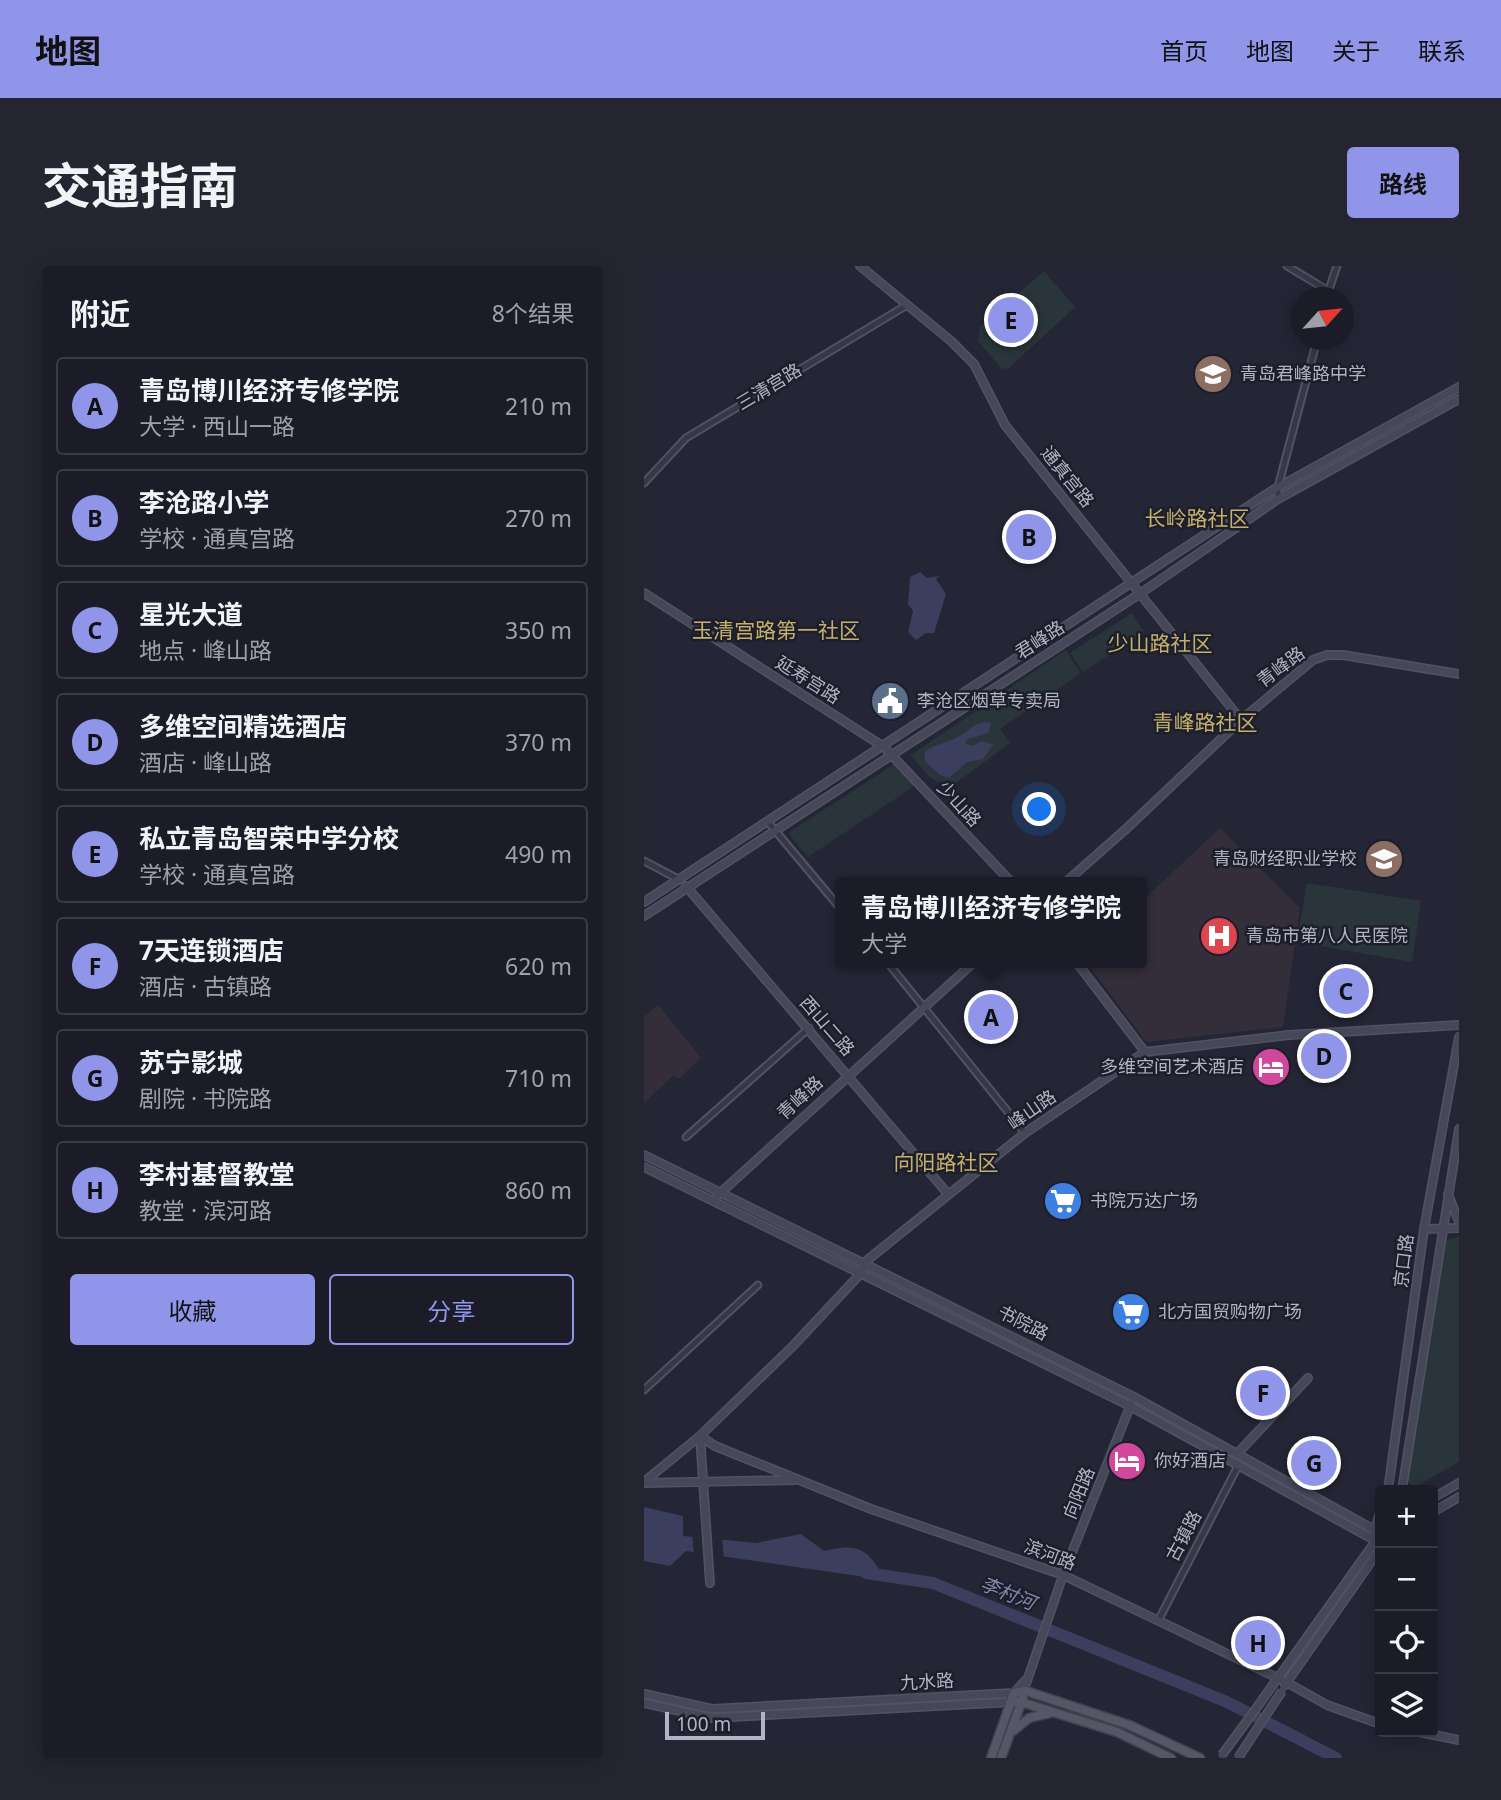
<!DOCTYPE html>
<html lang="zh">
<head>
<meta charset="utf-8">
<style>
  body { margin:0; font-family:"Noto Sans","Noto Sans SC",sans-serif; background:#242530; color:#f1f3f6 }
  .controls { position:absolute; right:21px; bottom:21px; display:grid; overflow:hidden; border-radius:7px; box-shadow:0 4px 18px #0003 }
  .controls button { width:63px; height:63px; display:grid; place-items:center; padding:0; border:0; border-bottom:2px solid #393a45; background:#1b1c28; color:#f1f3f6; font:35px sans-serif }
  .compass { position:absolute; left:647px; top:21px; width:63px; height:63px; border-radius:50%; background:#1b1c28; box-shadow:0 4px 18px #0003; rotate:63deg }
  .scale { position:absolute; left:21px; bottom:18px; width:100px; box-sizing:border-box; padding-left:7px; border:4px solid #b2b3c3; border-top:0; font-size:19px; line-height:24px; white-space:nowrap; color:#b2b3c3; -webkit-text-stroke:5px #1c1e2b; paint-order:stroke }
  .you { position:absolute; left:396px; top:544px; width:24px; height:24px; margin:-18px; border:5px solid #fff; border-radius:50%; background:#1a73e8; box-shadow:0 0 0 10px #1a73e833 }
  .badge { display:grid; place-items:center; width:46px; height:46px; border-radius:50%; background:#9095ea; color:#111; font-size:23px; font-weight:700 }
  .pin { position:absolute; translate:-50% -50%; border:4px solid #fff; box-shadow:0 2px 7px #0006 }
  .popup { position:absolute; left:191px; top:611px; width:312px; height:91px; box-sizing:border-box; display:grid; place-content:center; border-radius:7px; background:#1b1c28; filter:drop-shadow(0 2px 5px #0005); font-size:23px; white-space:nowrap; color:#a0a1a8 }
  .popup b { font-size:26px; color:#f1f3f6 }
  .popup::after { content:''; position:absolute; left:50%; top:100%; margin-left:-14px; border:14px solid transparent; border-top-color:#1b1c28 }
  .list { margin:0; padding:0; list-style:none }
  h2 { display:flex; justify-content:space-between; align-items:center; height:91px; margin:0; padding:0 28px; font-size:30px }
  h2 small { font-size:23px; font-weight:400; color:#a0a1a8 }
  .list li { display:grid; grid-template-columns:46px 1fr auto; gap:21px; align-items:center; box-sizing:border-box; height:98px; margin:0 14px 14px; padding:0 14px; border:2px solid #393a45; border-radius:7px }
  .list b { display:block; font-size:26px; white-space:nowrap }
  .list p { margin:0; font-size:23px; white-space:nowrap; color:#a0a1a8 }
  .list em { font-size:23px; font-style:normal; color:#a0a1a8 }
  .actions { display:flex; gap:14px; padding:21px 28px }
  .actions a { flex:1; padding:16px 0; border:2px solid #9095ea; border-radius:7px; text-align:center; font-size:24px; color:#9095ea }
  .actions .main { background:#9095ea; color:#111 }
  .icon { flex:none; width:38px; height:38px; fill:none; stroke:currentColor; stroke-width:2; stroke-linecap:round; stroke-linejoin:round }
  .map { position:relative; flex:none; width:815px; height:1492px; overflow:hidden; border-radius:7px }
  header { display:flex; align-items:center; gap:42px; box-sizing:border-box; height:98px; padding:0 35px; background:#9095ea; color:#111 }
  header strong { font-size:33px }
  nav { display:flex; gap:38px; margin-inline-start:auto; font-size:24px }
  .intro { display:flex; align-items:center; justify-content:space-between; box-sizing:border-box; height:168px; padding:0 42px }
  h1 { margin:0; font-size:49px }
  .button { padding:18px 32px; border-radius:7px; background:#9095ea; color:#111; font-size:24px; font-weight:700 }
  main { display:flex; gap:42px; padding:0 42px }
  aside { flex:1; background:#1b1c28; border-radius:7px; box-shadow:0 4px 18px #0003 }
  .map>svg:first-child { display:block }
</style>
</head>
<body>
<header>
<strong>地图</strong>
<nav><a>首页</a><a>地图</a><a>关于</a><a>联系</a></nav>
</header>
<div class="intro"><h1>交通指南</h1><a class="button">路线</a></div>
<main>
<aside>
<h2>附近<small>8个结果</small></h2>
<ul class="list">
<li><span class="badge">A</span><div><b>青岛博川经济专修学院</b><p>大学 · 西山一路</p></div><em>210 m</em></li>
<li><span class="badge">B</span><div><b>李沧路小学</b><p>学校 · 通真宫路</p></div><em>270 m</em></li>
<li><span class="badge">C</span><div><b>星光大道</b><p>地点 · 峰山路</p></div><em>350 m</em></li>
<li><span class="badge">D</span><div><b>多维空间精选酒店</b><p>酒店 · 峰山路</p></div><em>370 m</em></li>
<li><span class="badge">E</span><div><b>私立青岛智荣中学分校</b><p>学校 · 通真宫路</p></div><em>490 m</em></li>
<li><span class="badge">F</span><div><b>7天连锁酒店</b><p>酒店 · 古镇路</p></div><em>620 m</em></li>
<li><span class="badge">G</span><div><b>苏宁影城</b><p>剧院 · 书院路</p></div><em>710 m</em></li>
<li><span class="badge">H</span><div><b>李村基督教堂</b><p>教堂 · 滨河路</p></div><em>860 m</em></li>
</ul>
<div class="actions"><a class="main">收藏</a><a>分享</a></div>
</aside>
<div class="map">
<svg width="815" height="1492" viewBox="0 0 815 1492">
  <rect width="100%" height="100%" fill="#242636"/>
  <!-- medical -->
  <path fill="#332e39" d="M576,562L656,642L639,761L502,776L443,697H498V635Z
    M14,739L57,792L34,813L30,809L0,837V751Z"/>
  <!-- green -->
  <path fill="#2a353b" d="M400,5L431,41L365,102L358,103L334,75L336,61Z
    M488,347L500,366L439,406L426,387Z
    M422,384L437,407L356,463L366,477L305,522L284,510L267,489Z
    M252,497L272,519L164,591L144,567Z
    M663,617L777,635L768,696L653,676Z
    M815,971V1196L771,1221L762,1214L802,974Z"/>
  <!-- water -->
  <path fill="#3b3f5d" d="M276,306L283,312L296,310L292,313L302,328L290,367H282L272,374L264,366L269,345L264,338L266,311Z
    M340,456L347,457L344,467L324,473L321,478L328,480L338,475L349,479L339,493L323,496L305,512L296,509L281,495V486C292,477 302,477 314,471C323,466 328,459 340,456Z
    M0,1241L39,1250V1270L112,1277L157,1268L180,1285C216,1276 224,1284 242,1314L42,1285L26,1300L0,1295Z"/>
  <!-- pier -->
  <path fill="#242636" d="M48,1267L78,1270L80,1294L50,1289Z"/>
  <g fill="none" stroke-linecap="round" stroke-linejoin="round">
    <!-- river -->
    <path stroke="#3b3f5d" stroke-width="12" d="M222,1307L289,1317L583,1436L692,1492"/>
    <defs>
      <path id="street" d="M643,0L683,24
        M682,32L693,0
        M0,217L42,172L263,39
        M634,233V221L673,74
        M124,556L196,642
        M0,595L36,614
        M244,697L381,867
        M42,871L165,762
        M0,1124L114,1019
        M514,1355L594,1200"/>
      <path id="secondary" d="M216,0L307,75L330,98L361,159L597,454
        M0,327L240,481L367,616
        M422,616L482,563L597,454L669,394L683,389H699L815,408
        M42,620L304,928
        M0,636L629,224L815,121
        M0,650L497,327L634,233L815,133
        M433,697L501,786
        M0,889L490,1131L736,1267
        M0,901L486,1140L736,1277
        M804,928L815,956
        M73,930L329,697
        M780,963L815,962
        M56,1170L71,1180L227,1243L419,1309L642,1416L683,1439L736,1458
        M56,1170L66,1317
        M594,1187L664,1112
        M0,1216L56,1170L149,1080L218,1006L221,996L381,867L501,786L645,769L815,759
        M1,1217L150,1214
        M744,1224L780,963L815,771
        M758,1224L815,863
        M789,1232L815,1217
        M789,1246L815,1231
        M382,1418L419,1309L487,1138
        M641,1419L736,1283
        M0,1428L68,1443L370,1427L382,1414
        M0,1437L67,1452L367,1436
        M611,1444L731,1276V1263L736,1247
        M775,1466L815,1474"/>
      <path id="primary" d="M367,1436H377L473,1466L527,1492
        M369,1465L385,1452L406,1447
        M347,1492L370,1427L382,1425L485,1459L556,1492
        M357,1492L379,1432"/>
    </defs>
    <!-- street casing -->
    <use href="#street" stroke="#525362" stroke-width="9"/>
    <!-- secondary casing -->
    <use href="#secondary" stroke="#525362" stroke-width="10"/>
    <!-- primary casing -->
    <use href="#primary" stroke="#404250" stroke-width="11"/>
    <!-- street -->
    <use href="#street" stroke="#373847" stroke-width="5"/>
    <!-- secondary -->
    <use href="#secondary" stroke="#464759" stroke-width="7"/>
    <!-- primary -->
    <use href="#primary" stroke="#555767" stroke-width="8"/>
    <defs>
      <path id="secondary-bridge" d="M578,1489L611,1444
        M594,1492L638,1425"/>
    </defs>
    <!-- secondary-bridge casing -->
    <use href="#secondary-bridge" stroke="#525362" stroke-width="10" stroke-linecap="butt"/>
    <!-- secondary-bridge -->
    <use href="#secondary-bridge" stroke="#464759" stroke-width="7"/>
  </g>
  <!-- icons -->
  <defs>
    <symbol id="school-disc" viewBox="-11 -11 22 22"><circle r="9.5" fill="#8d6e63" stroke="#1c1e2b"/><path d="M0-5L7-2L0 1L-7-2ZM-4 1L0 2.5L4 1V4Q0 6-4 4Z" fill="#fff"/></symbol>
    <symbol id="civic-disc" viewBox="-11 -11 22 22"><circle r="9.5" fill="#5c6f8a" stroke="#1c1e2b"/><path d="M-.6-6.5H3V-4.5H.6V-3L4-1V1h2V6H-6V1h2V-1L-.6-3ZM-1.2 2.5V6h2.4V2.5Z" fill="#fff"/></symbol>
    <symbol id="hospital-disc" viewBox="-11 -11 22 22"><circle r="9.5" fill="#e0444e" stroke="#1c1e2b"/><path d="M-5-5h3v3.5h4V-5h3V5h-3V1.5h-4V5h-3Z" fill="#fff"/></symbol>
    <symbol id="hotel-disc" viewBox="-11 -11 22 22"><circle r="9.5" fill="#d1479c" stroke="#1c1e2b"/><path d="M-6-4.5h1.5V1H6V5H4.5V3h-9V5H-6ZM-4 0a1.8 1.8 0 1 1 3.6 0ZM.5 0V-2.5h3Q6-2.5 6 0Z" fill="#fff"/></symbol>
    <symbol id="supermarket-disc" viewBox="-11 -11 22 22"><circle r="9.5" fill="#3f7fe0" stroke="#1c1e2b"/><path d="M-6-5.5h2.5l.6 2H6L4.5 2H-2.5L-4.4-4H-6ZM-1.5 3.2a1.3 1.3 0 1 0 .1 0ZM3 3.2a1.3 1.3 0 1 0 .1 0Z" fill="#fff"/></symbol>
  </defs>
  <g fill-rule="evenodd">
    <use href="#school-disc" x="547" y="86" width="44" height="44"/>
    <use href="#civic-disc" x="224" y="413" width="44" height="44"/>
    <use href="#school-disc" x="718" y="571" width="44" height="44"/>
    <use href="#hospital-disc" x="553" y="648" width="44" height="44"/>
    <use href="#hotel-disc" x="605" y="779" width="44" height="44"/>
    <use href="#supermarket-disc" x="397" y="913" width="44" height="44"/>
    <use href="#supermarket-disc" x="465" y="1024" width="44" height="44"/>
    <use href="#hotel-disc" x="461" y="1173" width="44" height="44"/>
  </g>
  <g text-anchor="middle" stroke-width="5" stroke-linejoin="round" paint-order="stroke">
    <!-- poi labels -->
    <g font-size="18" fill="#b2b3c3" stroke="#1c1e2b" text-anchor="start">
      <text x="596" y="114">青岛君峰路中学</text>
      <text x="273" y="441">李沧区烟草专卖局</text>
      <text x="713" y="599" text-anchor="end">青岛财经职业学校</text>
      <text x="602" y="676">青岛市第八人民医院</text>
      <text x="600" y="807" text-anchor="end">多维空间艺术酒店</text>
      <text x="446" y="941">书院万达广场</text>
      <text x="514" y="1052">北方国贸购物广场</text>
      <text x="510" y="1201">你好酒店</text>
    </g>
    <!-- street labels -->
    <g font-size="18" fill="#b2b3c3" stroke="#1c1e2b">
      <text transform="translate(125 121) rotate(-31)" y="6">三清宫路</text>
      <text transform="translate(423 211) rotate(51)" y="6">通真宫路</text>
      <text transform="translate(396 374) rotate(-33)" y="6">君峰路</text>
      <text transform="translate(637 401) rotate(-37)" y="6">青峰路</text>
      <text transform="translate(164 414) rotate(32)" y="6">延寿宫路</text>
      <text transform="translate(315 538) rotate(47)" y="6">少山路</text>
      <text transform="translate(183 760) rotate(49)" y="6">西山二路</text>
      <text transform="translate(156 832) rotate(-43)" y="6">青峰路</text>
      <text transform="translate(388 844) rotate(-35)" y="6">峰山路</text>
      <text transform="translate(760 995) rotate(-83)" y="6">京口路</text>
      <text transform="translate(379 1057) rotate(27)" y="6">书院路</text>
      <text transform="translate(435 1227) rotate(-68)" y="6">向阳路</text>
      <text transform="translate(540 1270) rotate(-62)" y="6">古镇路</text>
      <text transform="translate(406 1289) rotate(21)" y="6">滨河路</text>
      <text transform="translate(283 1416) rotate(-3)" y="6">九水路</text>
    </g>
    <!-- water labels -->
    <g font-size="19" font-style="italic" fill="#8589ad" stroke="#1c1e2b">
      <text transform="translate(364 1327) rotate(22)" y="7">李村河</text>
    </g>
    <!-- quarter labels -->
    <g font-size="21" fill="#c5b06b" stroke="#1c1e2b">
      <text x="553" y="260">长岭路社区</text>
      <text x="132" y="372">玉清宫路第一社区</text>
      <text x="516" y="385">少山路社区</text>
      <text x="561" y="464">青峰路社区</text>
      <text x="302" y="904">向阳路社区</text>
    </g>
  </g>
</svg>
<div class="controls">
<button>+</button>
<button>−</button>
<button><svg class="icon" aria-label="locate" viewBox="0 0 24 24"><circle cx="12" cy="12" r="6"/><path d="M12 2v4M12 18v4M2 12h4M18 12h4"/></svg></button>
<button><svg class="icon" aria-label="layers" viewBox="0 0 24 24"><path d="M12 4l9 5-9 5-9-5zM3 14l9 5 9-5"/></svg></button>
</div>
<svg class="compass" viewBox="-18 -18 36 36"><path d="M0-13l5 13h-10z" fill="#e53935"/><path d="M0 13l5-13h-10z" fill="#a0a1a8"/></svg>
<div class="scale">100 m</div>
<div class="you"></div>
<div class="pin badge" style="left:347px;top:751px">A</div>
<div class="popup"><b>青岛博川经济专修学院</b>大学</div>
<div class="pin badge" style="left:385px;top:271px">B</div>
<div class="pin badge" style="left:702px;top:725px">C</div>
<div class="pin badge" style="left:680px;top:790px">D</div>
<div class="pin badge" style="left:367px;top:54px">E</div>
<div class="pin badge" style="left:619px;top:1127px">F</div>
<div class="pin badge" style="left:670px;top:1197px">G</div>
<div class="pin badge" style="left:614px;top:1377px">H</div>
</div>
</main>
</body>
</html>
